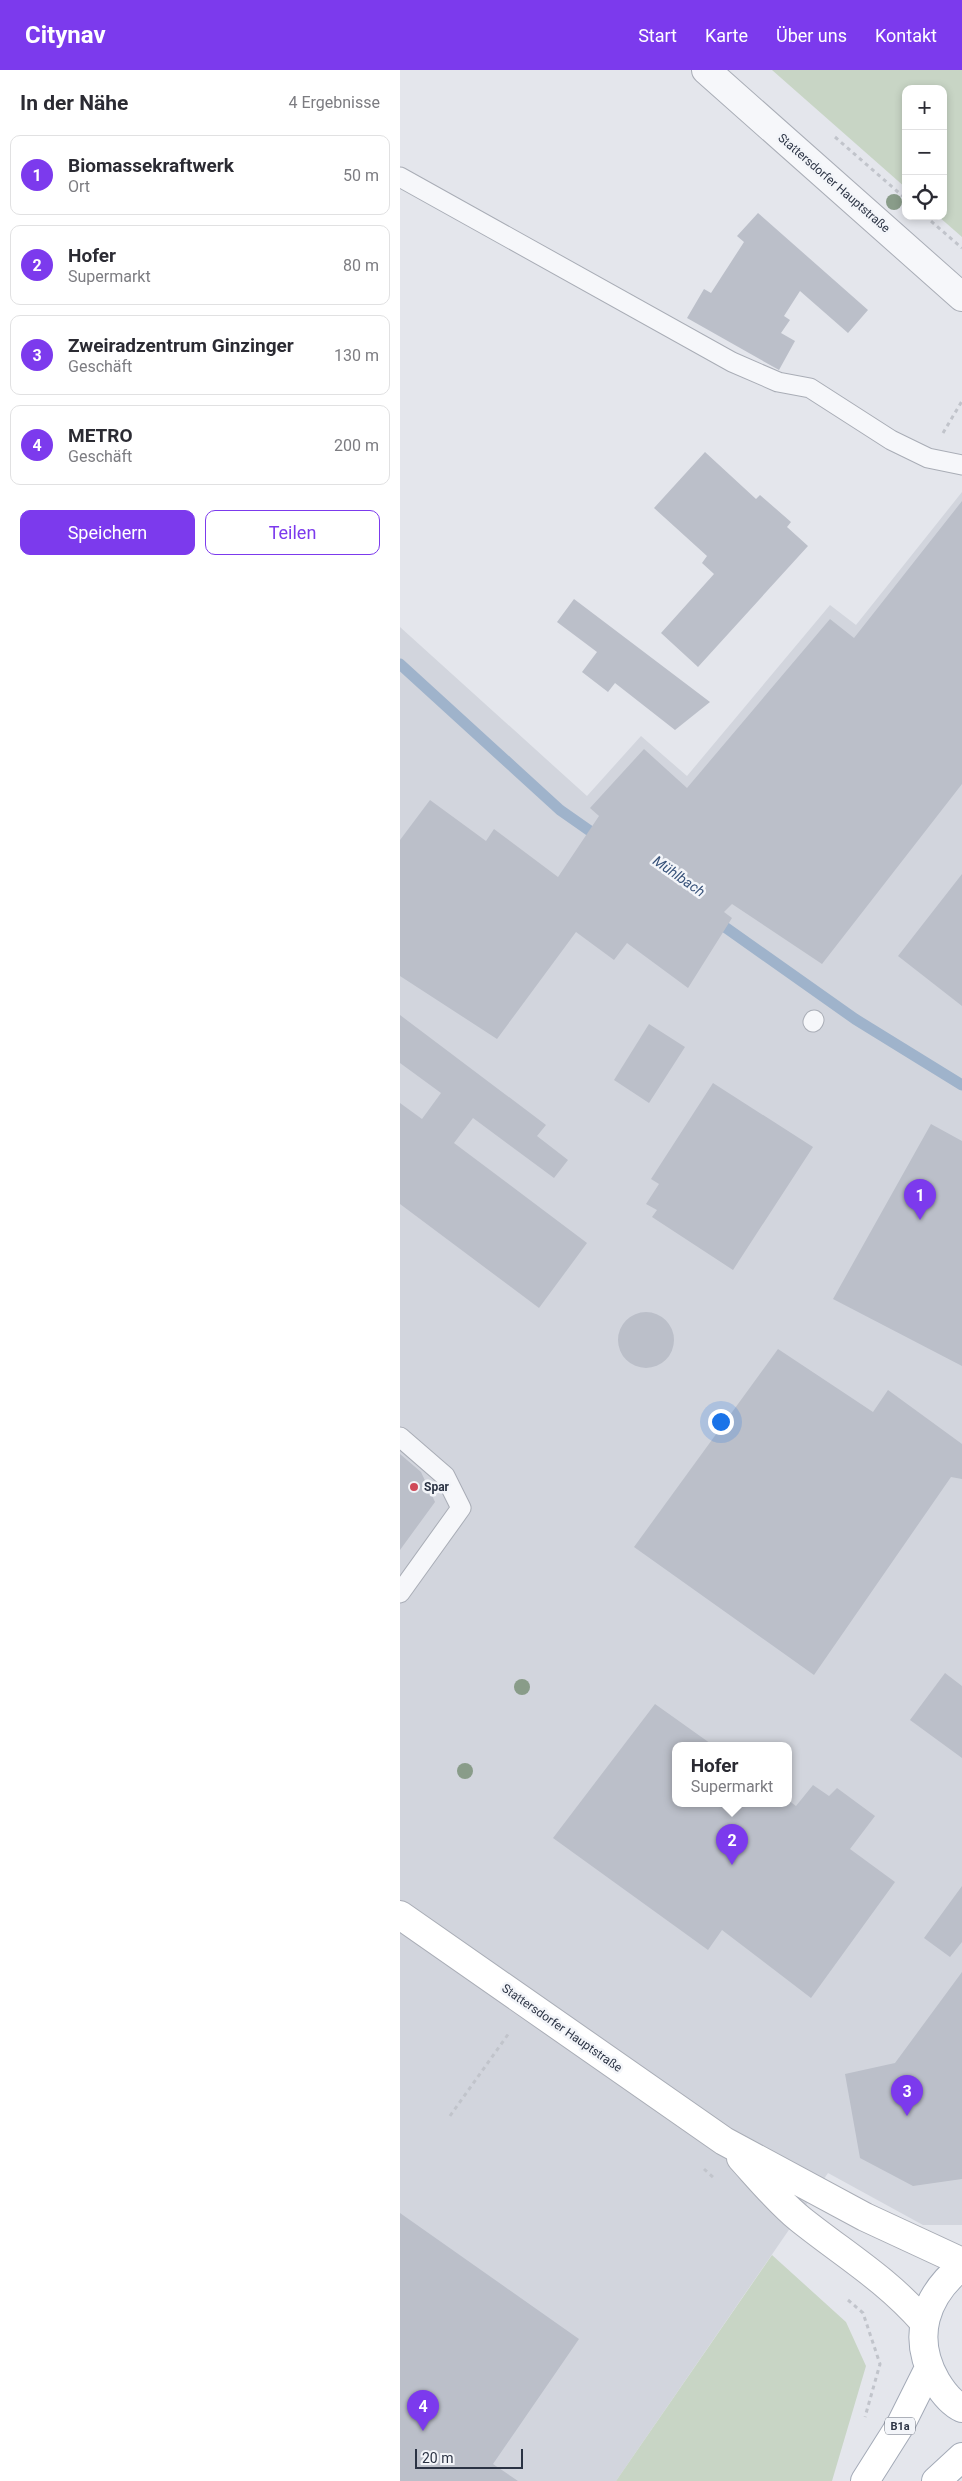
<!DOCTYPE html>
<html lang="de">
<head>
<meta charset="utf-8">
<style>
  body { margin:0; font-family:Roboto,sans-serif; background:#f2f2f3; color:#2b2b33 }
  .controls { position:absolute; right:15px; top:15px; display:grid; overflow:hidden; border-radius:10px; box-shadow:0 2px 8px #0003 }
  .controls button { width:45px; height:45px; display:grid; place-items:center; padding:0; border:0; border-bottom:1px solid #e1e1e2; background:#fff; color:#2b2b33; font:25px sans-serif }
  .scale { position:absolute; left:15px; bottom:12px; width:108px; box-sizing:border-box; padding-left:5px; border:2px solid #2b3344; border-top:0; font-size:14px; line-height:18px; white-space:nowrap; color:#2b3344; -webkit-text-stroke:4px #f3f5f9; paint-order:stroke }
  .you { position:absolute; left:320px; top:1351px; width:18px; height:18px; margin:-12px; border:4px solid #fff; border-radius:50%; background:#1a73e8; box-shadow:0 0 0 8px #1a73e833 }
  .badge { display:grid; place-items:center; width:32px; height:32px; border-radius:50%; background:#7c3aed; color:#fff; font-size:16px; font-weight:700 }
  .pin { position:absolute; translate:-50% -41px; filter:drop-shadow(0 1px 2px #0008) }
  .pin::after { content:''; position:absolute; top:26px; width:18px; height:15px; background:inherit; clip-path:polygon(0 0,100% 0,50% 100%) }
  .popup { position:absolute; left:272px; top:1672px; width:120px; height:65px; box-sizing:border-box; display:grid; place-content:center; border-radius:10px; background:#fff; filter:drop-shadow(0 1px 4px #0005); font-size:16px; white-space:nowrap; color:#7c7c81 }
  .popup b { font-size:19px; color:#2b2b33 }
  .popup::after { content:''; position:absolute; left:50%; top:100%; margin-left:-10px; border:10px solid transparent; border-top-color:#fff }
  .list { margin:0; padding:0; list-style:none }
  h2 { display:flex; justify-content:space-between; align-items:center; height:65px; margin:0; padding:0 20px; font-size:21px }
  h2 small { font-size:16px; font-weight:400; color:#7c7c81 }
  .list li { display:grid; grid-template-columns:32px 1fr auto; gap:15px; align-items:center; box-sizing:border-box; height:80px; margin:0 10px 10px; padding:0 10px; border:1px solid #e1e1e2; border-radius:10px }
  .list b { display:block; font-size:19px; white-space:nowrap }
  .list p { margin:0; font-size:16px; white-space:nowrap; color:#7c7c81 }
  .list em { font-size:16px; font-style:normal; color:#7c7c81 }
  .actions { display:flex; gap:10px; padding:15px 20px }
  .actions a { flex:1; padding:11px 0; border:1px solid #7c3aed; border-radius:10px; text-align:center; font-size:18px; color:#7c3aed }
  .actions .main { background:#7c3aed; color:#fff }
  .icon { flex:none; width:28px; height:28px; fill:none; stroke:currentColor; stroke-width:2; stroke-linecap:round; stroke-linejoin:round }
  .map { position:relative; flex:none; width:562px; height:2411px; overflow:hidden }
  header { display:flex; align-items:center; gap:30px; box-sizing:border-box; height:70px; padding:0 25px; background:#7c3aed; color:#fff }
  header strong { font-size:24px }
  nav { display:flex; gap:28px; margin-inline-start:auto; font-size:18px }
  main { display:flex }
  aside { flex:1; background:#fff }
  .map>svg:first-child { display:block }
</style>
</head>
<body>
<header>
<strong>Citynav</strong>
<nav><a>Start</a><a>Karte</a><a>Über uns</a><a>Kontakt</a></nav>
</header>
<main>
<aside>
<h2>In der Nähe<small>4 Ergebnisse</small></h2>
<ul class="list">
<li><span class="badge">1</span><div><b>Biomassekraftwerk</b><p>Ort</p></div><em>50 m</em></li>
<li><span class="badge">2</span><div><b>Hofer</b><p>Supermarkt</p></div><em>80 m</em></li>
<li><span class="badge">3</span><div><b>Zweiradzentrum Ginzinger</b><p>Geschäft</p></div><em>130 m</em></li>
<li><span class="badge">4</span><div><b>METRO</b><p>Geschäft</p></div><em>200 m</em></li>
</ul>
<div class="actions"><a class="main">Speichern</a><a>Teilen</a></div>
</aside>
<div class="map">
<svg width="562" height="2411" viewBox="0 0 562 2411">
  <rect width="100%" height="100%" fill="#e4e6ec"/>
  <!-- built -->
  <path fill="#d2d5dd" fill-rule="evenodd" d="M562,422V2155H523L428,2103L216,2411H0V557L187,726L241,666L287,706L430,535L456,555ZM276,1676H388V1734H276Z"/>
  <!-- green -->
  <path fill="#c8d5c5" d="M372,0H562V167L538,146H543V19H506V118Z
    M372,2185L446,2252L466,2296L432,2411H216Z"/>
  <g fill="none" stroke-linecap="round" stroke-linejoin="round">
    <!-- stream -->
    <path stroke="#9fb3cb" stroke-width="11" d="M0,594L160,740L200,768
      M315,850L455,949L562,1015"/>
  </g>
  <!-- building -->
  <path fill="#bbbfc9" d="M358,143L468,240L448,263L400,221L384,246L390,250L381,263L395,271L379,300L287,248L304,219L311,223L344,172L337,166Z
    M305,382L356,429L360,425L391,452L387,457L408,476L298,597L261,563L314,504L302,493L307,486L254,438Z
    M562,431V714L422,894L332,834L324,842L332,848L288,918L227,873L214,890L176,862L97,969L0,906V770L30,730L86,771L94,759L158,807L199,746L190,738L244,679L287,718L430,549L454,568Z
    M174,529L310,632L275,660L215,613L208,622L182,602L197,582L157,552Z
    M562,804V936L498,886Z
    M0,945L146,1055L137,1066L168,1090L154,1108L73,1048L54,1073L187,1173L139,1238L0,1134V1033L22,1049L41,1023L0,993Z
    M249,954L285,977L249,1033L214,1010Z
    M313,1013L413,1077L333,1200L252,1147L257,1140L246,1134L259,1114L251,1109Z
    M531,1054L562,1071V1296L433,1229Z
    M218 1270a28 28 0 1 1 56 0a28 28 0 1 1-56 0Z
    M378,1279L473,1342L488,1320L562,1374V1409L551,1407L414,1605L234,1477Z
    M0,1384L21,1402L35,1432L0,1480Z
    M545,1603L562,1616V1688L510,1650Z
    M255,1634L314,1676H276V1734H388V1730L396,1736L413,1715L429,1726L437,1718L475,1746L450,1779L495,1812L411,1928L322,1860L308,1880L153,1768Z
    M562,1816V1872L550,1887L524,1868Z
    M562,1902V2109L513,2116L460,2088L445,2004L495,1993Z
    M0,2143L179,2269L93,2394L118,2411H0Z"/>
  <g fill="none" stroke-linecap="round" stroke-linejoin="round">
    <defs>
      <path id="service" d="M0,107L332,292L378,312L410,318L491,370L528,388L562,395
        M413,952L414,950
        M0,1367L45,1406L61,1438L0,1523"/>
      <path id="minor" d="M306,0L562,227"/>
      <path id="secondary" d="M0,1845L324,2071L465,2147L562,2192
        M341,2088C360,2109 378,2131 400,2149C445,2185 485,2208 524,2252"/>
      <path id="primary" d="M562,2196C525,2226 511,2267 536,2311C542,2321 551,2333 562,2338
        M465,2411L501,2354L529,2298
        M536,2411L562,2387"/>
    </defs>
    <!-- service casing -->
    <use href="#service" stroke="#a9adb6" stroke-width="21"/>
    <!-- minor casing -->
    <use href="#minor" stroke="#a9adb6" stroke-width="30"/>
    <!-- secondary casing -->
    <use href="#secondary" stroke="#a9adb6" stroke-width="30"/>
    <!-- primary casing -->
    <use href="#primary" stroke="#a3aab7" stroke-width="30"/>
    <!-- path -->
    <path stroke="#c1c4cb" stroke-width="3" stroke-dasharray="4 4" stroke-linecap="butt" d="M435,67L506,129
      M525,146L562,178
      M543,363L562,331
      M50,2046L109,1963
      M304,2099L314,2108
      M448,2230L463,2243L480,2294L465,2347"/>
    <!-- service -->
    <use href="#service" stroke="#f6f7fa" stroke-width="19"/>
    <!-- minor -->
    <use href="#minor" stroke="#f6f7fa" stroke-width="28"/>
    <!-- secondary -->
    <use href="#secondary" stroke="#fff" stroke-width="28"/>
    <!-- primary -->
    <use href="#primary" stroke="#fff" stroke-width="28"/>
  </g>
  <!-- trees -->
  <g fill="#899c89">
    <circle cx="494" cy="132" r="8"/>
    <circle cx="122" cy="1617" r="8"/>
    <circle cx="65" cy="1701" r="8"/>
  </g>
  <!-- markers -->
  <circle fill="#cf4a59" stroke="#f3f5f9" stroke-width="2" cx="14" cy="1417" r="5"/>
  <g text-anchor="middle" stroke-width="5" stroke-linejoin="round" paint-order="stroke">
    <!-- shield labels -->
    <rect fill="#f3f5f9" stroke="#676d7a" stroke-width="1" x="485" y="2347.5" width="30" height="17" rx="4"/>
    <g font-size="11" font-weight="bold" fill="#2b3344">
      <text x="500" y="2360">B1a</text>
    </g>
    <!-- street labels -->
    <g font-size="12" fill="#2b3344" stroke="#f3f5f9">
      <text transform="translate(434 113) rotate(41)" y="4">Stattersdorfer Hauptstraße</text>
      <text transform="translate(162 1958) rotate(35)" y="4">Stattersdorfer Hauptstraße</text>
    </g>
    <!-- poi labels -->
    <g font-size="12" font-weight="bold" fill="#2b3344" stroke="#f3f5f9" text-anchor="start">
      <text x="24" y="1421">Spar</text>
    </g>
    <!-- water labels -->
    <g font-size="14" font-style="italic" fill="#355078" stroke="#f3f5f9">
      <text transform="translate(279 806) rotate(35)" y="5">Mühlbach</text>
    </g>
  </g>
</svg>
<div class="controls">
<button>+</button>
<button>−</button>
<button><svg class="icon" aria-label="locate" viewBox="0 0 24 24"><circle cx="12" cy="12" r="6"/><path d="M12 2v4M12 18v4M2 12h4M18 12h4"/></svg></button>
</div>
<div class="scale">20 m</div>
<div class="you"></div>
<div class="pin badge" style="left:520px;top:1150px">1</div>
<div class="pin badge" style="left:332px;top:1795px">2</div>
<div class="popup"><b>Hofer</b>Supermarkt</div>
<div class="pin badge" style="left:507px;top:2046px">3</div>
<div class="pin badge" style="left:23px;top:2361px">4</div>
</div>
</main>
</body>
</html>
